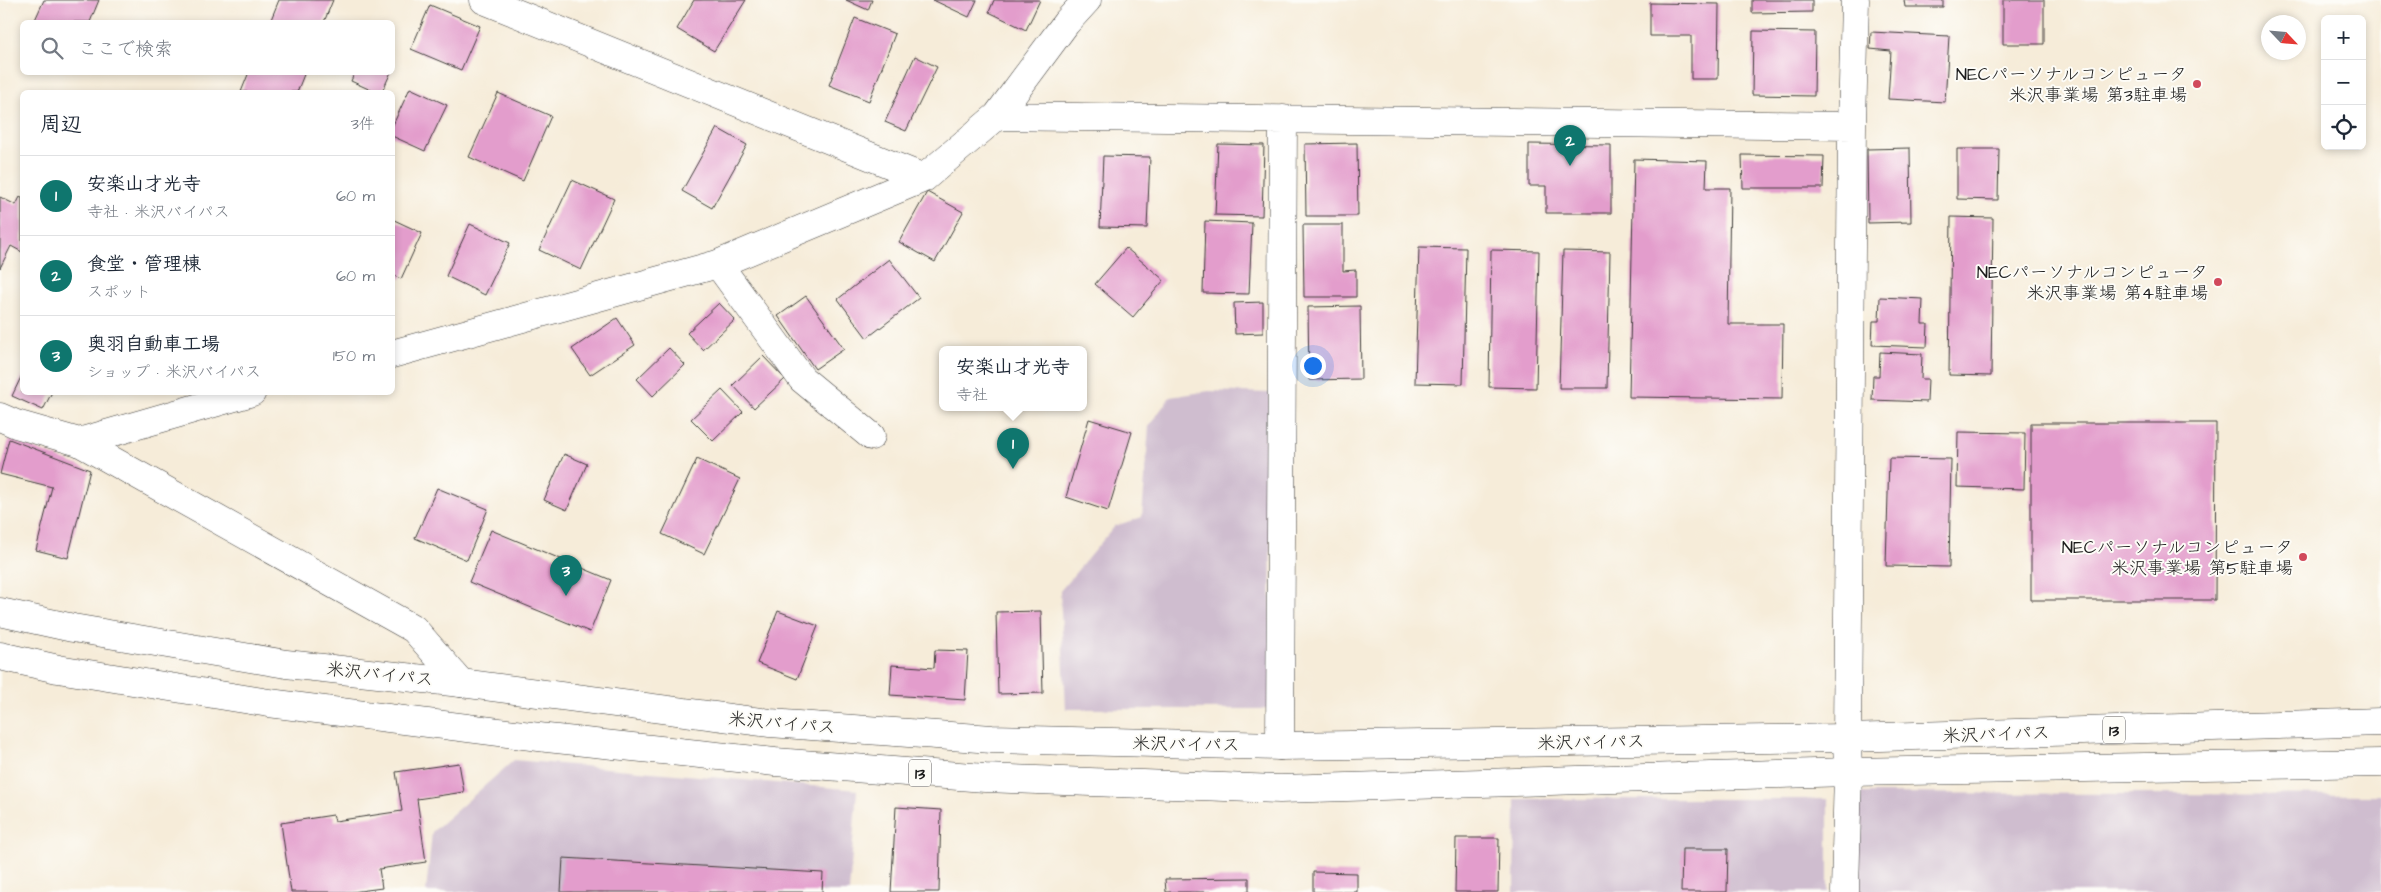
<!DOCTYPE html>
<html lang="ja">
<head>
<meta charset="utf-8">
<style>
  body { margin:0; font-family:"Architects Daughter","Klee One",sans-serif; background:#f2f2f3; color:#1f2937 }
  .controls { position:absolute; right:15px; top:15px; display:grid; overflow:hidden; border-radius:8px; box-shadow:0 2px 8px #0003 }
  .controls button { width:45px; height:45px; display:grid; place-items:center; padding:0; border:0; border-bottom:1px solid #e0e1e3; background:#fff; color:#1f2937; font:25px sans-serif }
  .compass { position:absolute; left:2261px; top:15px; width:45px; height:45px; border-radius:50%; background:#fff; box-shadow:0 2px 8px #0003; rotate:116deg }
  .you { position:absolute; left:1312px; top:365px; width:18px; height:18px; margin:-12px; border:4px solid #fff; border-radius:50%; background:#1a73e8; box-shadow:0 0 0 8px #1a73e833 }
  .badge { display:grid; place-items:center; width:32px; height:32px; border-radius:50%; background:#0f766e; color:#fff; font-size:16px; font-weight:700 }
  .pin { position:absolute; translate:-50% -41px; filter:drop-shadow(0 1px 2px #0008) }
  .pin::after { content:''; position:absolute; top:26px; width:18px; height:15px; background:inherit; clip-path:polygon(0 0,100% 0,50% 100%) }
  .popup { position:absolute; left:939px; top:346px; width:148px; height:65px; box-sizing:border-box; display:grid; place-content:center; border-radius:8px; background:#fff; filter:drop-shadow(0 1px 4px #0005); font-size:16px; white-space:nowrap; color:#747a83 }
  .popup b { font-size:19px; color:#1f2937 }
  .popup::after { content:''; position:absolute; left:50%; top:100%; margin-left:-10px; border:10px solid transparent; border-top-color:#fff }
  .list { margin:0; padding:0; list-style:none }
  h2 { display:flex; justify-content:space-between; align-items:center; height:65px; margin:0; padding:0 20px; font-size:21px }
  h2 small { font-size:16px; font-weight:400; color:#747a83 }
  .list li { display:grid; grid-template-columns:32px 1fr auto; gap:15px; align-items:center; box-sizing:border-box; height:80px; padding:0 20px; border-top:1px solid #e0e1e3 }
  .list b { display:block; font-size:19px; white-space:nowrap }
  .list p { margin:0; font-size:16px; white-space:nowrap; color:#747a83 }
  .list em { font-size:16px; font-style:normal; color:#747a83 }
  .icon { flex:none; width:28px; height:28px; fill:none; stroke:currentColor; stroke-width:2; stroke-linecap:round; stroke-linejoin:round }
  .map { position:relative; flex:none; width:2381px; height:892px; overflow:hidden }
  .search { position:absolute; background:#fff; box-shadow:0 2px 8px #0003; left:20px; top:20px; width:375px; height:55px; display:flex; align-items:center; gap:12px; box-sizing:border-box; padding:0 18px; border-radius:8px; color:#747a83; font-size:19px }
  .panel { position:absolute; background:#fff; box-shadow:0 2px 8px #0003; left:20px; top:90px; width:375px; height:305px; border-radius:8px }
  .map>svg:first-child { display:block }
</style>
</head>
<body>
<div class="map">
<svg width="2381" height="892" viewBox="0 0 2381 892">
  <rect width="100%" height="100%" fill="#fdfcf7"/>
  <filter id="ink" filterUnits="userSpaceOnUse"><feTurbulence type="fractalNoise" baseFrequency=".02" numOctaves="2"/><feDisplacementMap in="SourceGraphic" scale="10" xChannelSelector="R" yChannelSelector="G"/><feConvolveMatrix kernelMatrix="1 2 1 2 8 2 1 2 1" color-interpolation-filters="sRGB"/></filter>
  <filter id="wash" filterUnits="userSpaceOnUse"><feTurbulence type="fractalNoise" baseFrequency=".0096" numOctaves="4" result="noise"/><feDisplacementMap in="SourceGraphic" scale="20" xChannelSelector="R" yChannelSelector="G"/><feGaussianBlur stdDeviation="1.12" result="paint"/><feColorMatrix in="noise" values="0 0 0 0 0 0 0 0 0 0 0 0 0 0 0 0 0 1.4 0 .05"/><feComposite in="paint" operator="in"/></filter>
  <g filter="url(#wash)">
    <rect width="100%" height="100%" fill="#f6ecd9"/>
    <!-- industrial -->
    <path fill="#cfbdcf" d="M1209,391L1270,393L1271,709H1066L1060,591L1115,526L1142,517L1149,426L1170,397Z
      M514,760L857,790L849,892H426L432,832Z
      M1855,793L2381,795V892H1854Z
      M1515,799H1828V892H1514Z"/>
    <g id="blocks">
      <!-- building -->
      <path fill="#e39dcc" d="M44,0H99L90,22H34Z
        M279,0H333L324,22H270Z
        M694,0H746L714,51L677,29Z
        M846,0H872L868,10Z
        M933,0H977L969,17Z
        M994,0H1040L1026,30L989,12Z
        M1752,0H1812V12L1752,13Z
        M1904,0H1943V7H1905Z
        M2003,0H2044V44H2003Z
        M1650,3L1719,4L1718,79H1691V36H1650Z
        M430,5L480,26L461,70L411,49Z
        M855,18L895,34L869,101L829,85Z
        M1753,31L1815,32L1814,96L1752,95Z
        M1871,32L1949,36L1945,102L1888,99L1891,51L1870,49Z
        M915,56L937,67L906,131L885,122Z
        M249,72H305L297,92H241Z
        M355,72H391L382,92H375L351,81Z
        M410,88L447,105L425,151L392,136V127Z
        M498,93L551,116L523,181L469,157Z
        M717,128L747,145L712,208L682,191Z
        M1357,143L1358,216H1306L1305,144Z
        M1218,144L1264,145L1262,216L1215,215Z
        M1529,144L1611,145V213H1546V186H1529Z
        M1910,148L1911,222L1868,223L1867,149Z
        M1957,149H1999L1998,200L1957,199Z
        M1742,155L1824,156L1823,188H1743Z
        M1103,156L1150,157L1147,228L1100,227Z
        M1634,159L1707,161L1706,188H1730L1728,324H1783L1782,399L1629,397Z
        M572,180L614,199L581,270L539,250Z
        M927,192L963,212L935,262L899,242Z
        M0,197L16,205L20,197L22,198V252L11,246L0,268Z
        M1951,217L1993,218L1991,376L1949,375Z
        M392,219L422,233L401,279L392,275Z
        M1205,221L1252,223L1249,294L1203,293Z
        M470,224L510,243L485,295L446,276Z
        M1303,225H1343V271L1356,270V297H1304Z
        M1419,247L1466,248L1463,384L1415,383Z
        M1126,248L1164,280L1133,317L1095,284Z
        M1491,250L1539,251L1536,388L1489,387Z
        M1563,251L1610,252L1607,388H1559Z
        M889,259L919,298L867,338L838,299Z
        M806,296L844,349L815,369L778,316Z
        M1880,297L1923,299L1922,324H1928L1927,347L1872,345L1873,321H1879Z
        M1263,302V333L1235,334L1234,303Z
        M719,303L735,320L703,350L687,333Z
        M1360,306L1361,379L1309,380L1308,307Z
        M617,318L635,345L590,375L572,349Z
        M669,348L685,365L653,396L637,379Z
        M1880,352L1922,354L1921,379H1928L1927,402L1872,400L1873,376H1879Z
        M763,356L785,379L754,408L733,385Z
        M22,375V392H52L43,410L12,396Z
        M722,390L743,412L713,441L691,419Z
        M1089,419L1132,432L1108,511L1066,497Z
        M2031,423H2216L2215,600H2031Z
        M1958,432L2025,433L2024,489L1957,487Z
        M9,439L90,470L68,558L36,550L52,487L0,474Z
        M564,454L587,464L567,510L544,500Z
        M1889,458L1951,459L1949,567L1886,566Z
        M697,459L740,479L704,554L662,534Z
        M437,488L488,509L467,560L415,538Z
        M491,530L611,580L590,632L469,582Z
        M778,611L818,626L797,679L757,663Z
        M1041,611L1043,693L998,694L996,612Z
        M935,650L968,651L965,700L890,695L892,665L934,668Z
        M459,763L464,792L417,799L426,862L379,869L382,888L352,892H291L281,823L333,815L335,821L402,811L396,772Z
        M896,807L941,810L939,892H891Z
        M1456,838H1499L1498,892H1455Z
        M1682,849H1728L1727,892H1681Z
        M563,858L823,873L822,892H561Z
        M1313,872L1357,873V892H1313Z
        M1249,878V892H1166L1165,879Z"/>
    </g>
  </g>
  <g filter="url(#ink)">
    <use href="#blocks" fill-opacity="0" stroke="#3d3b38" stroke-width="1"/>
    <g fill="none" stroke-linecap="round" stroke-linejoin="round">
      <defs>
        <path id="minor" d="M484,0L924,178
          M997,116L1852,126
          M718,264L802,379L871,436
          M392,354L718,264L924,178L997,116L1066,23L1087,0
          M0,417L16,424L79,442L414,629L461,683
          M79,442L252,392
          M1280,746L1283,119
          M1845,892L1848,772L1847,738L1852,126L1855,0"/>
        <path id="highway" d="M0,612L73,628L286,664L461,683L770,723L992,739L1280,746L1847,738L2381,722
          M0,656L58,669L269,703L547,738L775,762L985,778L1280,789L1848,772L2381,763"/>
      </defs>
      <!-- minor casing -->
      <use href="#minor" stroke="#3d3b38" stroke-width="29"/>
      <!-- highway casing -->
      <use href="#highway" stroke="#3d3b38" stroke-width="29"/>
      <!-- minor -->
      <use href="#minor" stroke="#fff" stroke-width="28"/>
      <!-- highway -->
      <use href="#highway" stroke="#fff" stroke-width="28"/>
    </g>
  </g>
  <!-- markers -->
  <g fill="#d1495b" stroke="#fdfcf7" stroke-width="2">
    <circle cx="2197" cy="84" r="5"/>
    <circle cx="2218" cy="282" r="5"/>
    <circle cx="2303" cy="557" r="5"/>
  </g>
  <g text-anchor="middle" stroke-width="4" stroke-linejoin="round" paint-order="stroke">
    <!-- shield labels -->
    <g fill="#fdfcf7" stroke="#605f5e" stroke-width="1">
      <rect x="2103" y="716.5" width="22" height="27" rx="4"/>
      <rect x="909" y="759.5" width="22" height="27" rx="4"/>
    </g>
    <g font-size="16" font-weight="bold" fill="#1c1c1c">
      <text x="2114" y="736">13</text>
      <text x="920" y="779">13</text>
    </g>
    <!-- poi labels -->
    <g font-size="18" fill="#1c1c1c" stroke="#fdfcf7" text-anchor="end">
      <text x="2187" y="80">NECパーソナルコンピュータ<tspan x="2187" dy="21">米沢事業場 第3駐車場</tspan></text>
      <text x="2208" y="278">NECパーソナルコンピュータ<tspan x="2208" dy="21">米沢事業場 第4駐車場</tspan></text>
      <text x="2293" y="553">NECパーソナルコンピュータ<tspan x="2293" dy="21">米沢事業場 第5駐車場</tspan></text>
    </g>
    <!-- street labels -->
    <g font-size="18" fill="#1c1c1c" stroke="#fdfcf7">
      <text transform="translate(380 674) rotate(6)" y="6">米沢バイパス</text>
      <text transform="translate(782 723) rotate(5)" y="6">米沢バイパス</text>
      <text transform="translate(1996 734) rotate(-2)" y="6">米沢バイパス</text>
      <text transform="translate(1591 742) rotate(-1)" y="6">米沢バイパス</text>
      <text transform="translate(1186 744) rotate(1)" y="6">米沢バイパス</text>
    </g>
  </g>
</svg>
<div class="controls">
<button>+</button>
<button>−</button>
<button><svg class="icon" aria-label="locate" viewBox="0 0 24 24"><circle cx="12" cy="12" r="6"/><path d="M12 2v4M12 18v4M2 12h4M18 12h4"/></svg></button>
</div>
<svg class="compass" viewBox="-18 -18 36 36"><path d="M0-13l5 13h-10z" fill="#e53935"/><path d="M0 13l5-13h-10z" fill="#747a83"/></svg>
<div class="you"></div>
<div class="pin badge" style="left:1013px;top:469px">1</div>
<div class="popup"><b>安楽山才光寺</b>寺社</div>
<div class="pin badge" style="left:1570px;top:166px">2</div>
<div class="pin badge" style="left:566px;top:596px">3</div>
<div class="search"><svg class="icon" aria-label="search" viewBox="0 0 24 24"><circle cx="10" cy="10" r="6"/><path d="M15 15l6 6"/></svg>ここで検索</div>
<section class="panel">
<h2>周辺<small>3件</small></h2>
<ul class="list">
<li><span class="badge">1</span><div><b>安楽山才光寺</b><p>寺社 · 米沢バイパス</p></div><em>60 m</em></li>
<li><span class="badge">2</span><div><b>食堂・管理棟</b><p>スポット</p></div><em>60 m</em></li>
<li><span class="badge">3</span><div><b>奥羽自動車工場</b><p>ショップ · 米沢バイパス</p></div><em>150 m</em></li>
</ul>
</section>
</div>
</body>
</html>
